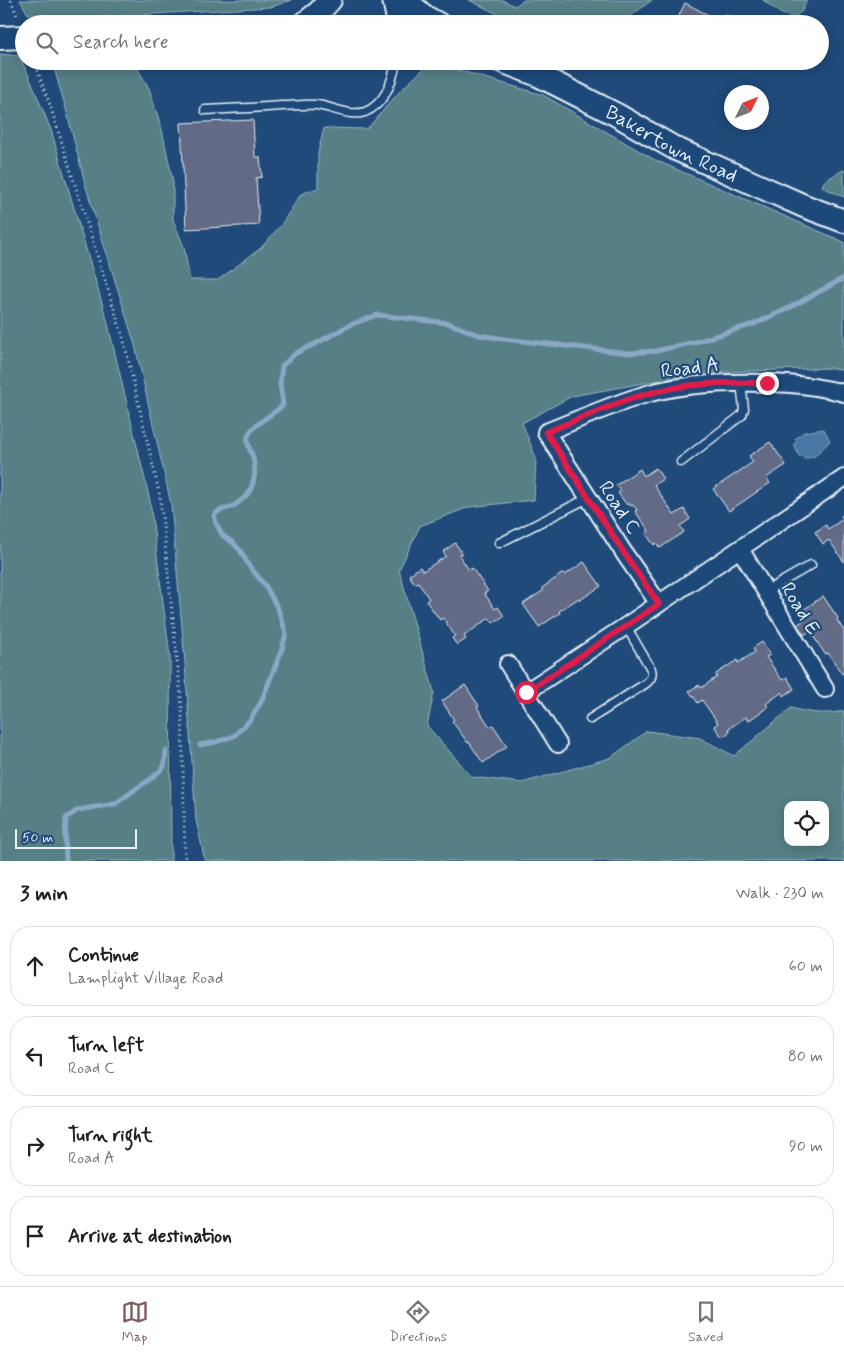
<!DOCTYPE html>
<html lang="en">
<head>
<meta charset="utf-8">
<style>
  body { margin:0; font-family:Mynerve,sans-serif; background:#f2f2f2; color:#202124 }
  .controls { position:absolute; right:15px; bottom:15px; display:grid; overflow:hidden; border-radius:10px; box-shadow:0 2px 12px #0003 }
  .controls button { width:45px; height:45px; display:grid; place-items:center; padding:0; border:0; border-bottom:1px solid #e0e0e0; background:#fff; color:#202124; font:25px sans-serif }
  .compass { position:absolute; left:724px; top:85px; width:45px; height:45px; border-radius:50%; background:#fff; box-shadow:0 2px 12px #0003; rotate:47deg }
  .scale { position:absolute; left:15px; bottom:12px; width:122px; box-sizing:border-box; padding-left:5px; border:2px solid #e8f1f8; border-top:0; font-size:14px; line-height:18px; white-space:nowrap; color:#e8f1f8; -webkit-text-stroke:4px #1f4a7a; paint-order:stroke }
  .stop { position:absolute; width:15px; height:15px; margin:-11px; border:4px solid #e11d48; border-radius:50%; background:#fff }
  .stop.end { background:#e11d48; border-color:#fff; box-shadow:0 1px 5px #0008 }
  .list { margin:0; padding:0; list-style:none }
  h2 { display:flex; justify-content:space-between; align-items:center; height:65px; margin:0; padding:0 20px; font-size:21px }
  h2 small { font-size:16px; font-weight:400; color:#757577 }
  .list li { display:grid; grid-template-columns:32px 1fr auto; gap:15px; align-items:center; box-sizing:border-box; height:80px; margin:0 10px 10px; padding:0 10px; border:1px solid #e0e0e0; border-radius:20px }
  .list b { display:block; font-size:19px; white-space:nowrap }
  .list p { margin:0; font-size:16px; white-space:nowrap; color:#757577 }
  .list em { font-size:16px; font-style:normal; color:#757577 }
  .icon { flex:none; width:28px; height:28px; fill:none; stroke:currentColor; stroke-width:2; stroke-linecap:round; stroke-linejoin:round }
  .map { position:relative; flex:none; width:844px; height:861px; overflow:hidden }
  .search { position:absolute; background:#fff; box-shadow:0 2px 12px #0003; left:15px; right:15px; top:15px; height:55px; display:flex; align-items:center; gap:12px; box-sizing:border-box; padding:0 18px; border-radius:28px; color:#757577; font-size:19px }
  .sheet { height:425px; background:#fff }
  nav { display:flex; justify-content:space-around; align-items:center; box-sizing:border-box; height:70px; border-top:1px solid #e0e0e0; background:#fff; font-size:14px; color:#757577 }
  nav a { display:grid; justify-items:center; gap:2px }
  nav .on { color:#84575d }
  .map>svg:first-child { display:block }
</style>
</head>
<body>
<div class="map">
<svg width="844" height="861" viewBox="0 0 844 861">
  <rect width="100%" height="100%" fill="#1f4a7a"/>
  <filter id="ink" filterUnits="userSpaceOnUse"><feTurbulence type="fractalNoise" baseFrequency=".02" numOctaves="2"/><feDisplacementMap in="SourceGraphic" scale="10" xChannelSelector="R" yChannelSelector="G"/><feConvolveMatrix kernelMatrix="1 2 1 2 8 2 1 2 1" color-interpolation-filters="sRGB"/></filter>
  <g filter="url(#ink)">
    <!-- green -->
    <path fill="#567f86" stroke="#9fb8bf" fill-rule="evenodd" d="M20,0H292L271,7L86,18L28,14Z
      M469,0H502L515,6L524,0H652L620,24H518Z
      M763,0H807L802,11L793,18L780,13Z
      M0,54L19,56L28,74L51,130L107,320L150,501L170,657L171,861H0Z
      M55,61H133L149,88L162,130L173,182V220L184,247L190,280H218L261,248L281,225L301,194L318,188V153L324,128L367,129L400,91L431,62L543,95L655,160L844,242V371L831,368L699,373L572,396L522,423L536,458L534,500L469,507L420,526L399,570L434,692L427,726L472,777L522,783L610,758L647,731L700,738L734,756L791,708C810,713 824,715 844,711V861H205L196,820L185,662L171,504L135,345L86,187L66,109L54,68ZM788,805H825V842H788Z
      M844,170V197L822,187C823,180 827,179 833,176C837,174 840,171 844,170Z"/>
    <!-- water -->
    <path fill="#4977a5" stroke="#89a8c6" d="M824,429L830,441L815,456L804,459L803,456H799L794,444L797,442L795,439L804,432Z"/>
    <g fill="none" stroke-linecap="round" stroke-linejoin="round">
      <!-- stream -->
      <path stroke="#89a8c6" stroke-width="5" d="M200,745L216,742L234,736L250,720L261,702L282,649L286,633L278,609L265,585L249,566L240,550L232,542L222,535L216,523L214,515C219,509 224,510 231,507C236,505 246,497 249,492C255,482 256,470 253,458C251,450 244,441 250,432C257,422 274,414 283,405L280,383L282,366L296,353L317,343L350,325L377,315L448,323L479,335L504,339L629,353L656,351L699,341L754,324L791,307L844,278
        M66,861L65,838L66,818L78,810L115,804L140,786L152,778L164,767L166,751"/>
    </g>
    <!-- building -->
    <path fill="#626a85" stroke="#e8f1f8" d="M685,3L722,22L721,24H680L676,22Z
      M725,15L738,18L737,24L723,23Z
      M253,120L255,157H260L262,177L256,178L259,225L186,229L181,123Z
      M770,442L786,465L766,478L770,483L729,511L713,489L753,462L749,456Z
      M656,468L663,479L654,485L674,515L684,509L690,519L680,526L684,532L660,548L656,543L654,545L646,534L649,531L635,511L637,510L633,505L631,506L629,503L627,505L618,493L621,491L616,485L640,469L644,476Z
      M844,514V562L829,540L823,544L815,532L826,525L828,529L843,519L841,516Z
      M455,543L462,553L459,555L469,570L472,568L488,591L484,593L495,609L498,607L504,616L493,623L489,618L464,636L466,639L457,645L452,638L455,636L443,618L440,620L426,601L429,599L418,582L415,584L409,575L420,567L423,571L446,556L443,552Z
      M584,562L601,586L580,600L579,598L559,611L560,613L539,627L523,604L544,590L542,588L563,573L565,575Z
      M823,596L838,618L837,620L844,631V673L842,674L828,653L825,654L810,631L804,635L797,625L804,620L799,613Z
      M762,642L770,655L766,657L782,680L787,677L794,689L784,696L782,692L766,704L768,707L748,721L746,717L728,729L730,732L722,737L714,726L718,723L702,700L698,703L689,691L699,685L701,688L717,677L716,674L737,660L738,663L755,652L753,648Z
      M465,685L479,706L477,707L490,727L493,725L507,746L483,763L469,742L468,743L452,721L454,720L442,701Z"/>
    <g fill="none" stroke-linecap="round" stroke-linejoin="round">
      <defs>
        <path id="lane" d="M205,110C231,109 256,108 282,106C293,106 305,104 317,105C332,107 350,117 365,112C385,104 393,80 396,61
          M681,462L742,415L744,409L741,383
          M499,543L588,498
          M766,591L811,565
          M590,719L645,684C651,680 653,676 651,669L626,626"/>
        <path id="street" d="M740,549L825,689
          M659,604L626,556L546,432C580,419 612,404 647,394C674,386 702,384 730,383C770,382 805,383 844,393
          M508,664L558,744
          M526,692L626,626L844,478"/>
        <g id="secondary">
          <path d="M394,0L399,24"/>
          <path d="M405,0L425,17L438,24"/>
          <path d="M304,24L318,13L330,0"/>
          <path d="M0,38L24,37"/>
          <path id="s1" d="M502,61L538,75L564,88L617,115L676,149L804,206L844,221"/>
        </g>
      </defs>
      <!-- lane casing -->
      <use href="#lane" stroke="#e8f1f8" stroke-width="11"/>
      <!-- street casing -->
      <use href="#street" stroke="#e8f1f8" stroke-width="20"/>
      <!-- secondary casing -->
      <use href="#secondary" stroke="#e8f1f8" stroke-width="26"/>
      <!-- path -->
      <path stroke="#e8f1f8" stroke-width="3" stroke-dasharray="1 4" stroke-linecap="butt" d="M11,0L18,18
        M34,61L50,105L123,337L160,496L182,707L185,861"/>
      <!-- lane -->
      <use href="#lane" stroke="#1f4a7a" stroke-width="8"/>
      <!-- street -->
      <use href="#street" stroke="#1f4a7a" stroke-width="16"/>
      <!-- secondary -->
      <use href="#secondary" stroke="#1f4a7a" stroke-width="22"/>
    </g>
  </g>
  <g fill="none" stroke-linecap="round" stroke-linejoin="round" filter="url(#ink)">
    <!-- route -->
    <path stroke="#e11d48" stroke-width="6" d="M526,692L659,604L626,556L546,432C579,419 612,404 646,394C685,383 727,382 767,383"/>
  </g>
  <g text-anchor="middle" stroke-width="4.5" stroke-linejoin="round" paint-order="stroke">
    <!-- street labels -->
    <g font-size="20" fill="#e8f1f8" stroke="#1f4a7a">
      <text dy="7" stroke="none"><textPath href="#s1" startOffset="189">Bakertown Road</textPath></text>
      <text transform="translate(690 367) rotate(-7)" y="7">Road A</text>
      <text transform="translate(620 507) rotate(57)" y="7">Road C</text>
      <text transform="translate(801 608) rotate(59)" y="7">Road E</text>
    </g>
  </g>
</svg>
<div class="controls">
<button><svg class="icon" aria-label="locate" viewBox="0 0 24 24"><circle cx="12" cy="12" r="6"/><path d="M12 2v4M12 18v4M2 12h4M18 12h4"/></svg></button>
</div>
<svg class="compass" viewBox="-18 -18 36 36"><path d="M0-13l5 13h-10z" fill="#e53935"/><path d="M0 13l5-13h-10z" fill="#757577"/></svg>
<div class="scale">50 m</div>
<div class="stop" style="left:526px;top:692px"></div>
<div class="stop end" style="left:767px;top:383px"></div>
<div class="search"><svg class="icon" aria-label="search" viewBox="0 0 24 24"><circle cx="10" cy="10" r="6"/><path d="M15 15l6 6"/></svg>Search here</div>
</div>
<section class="sheet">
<h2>3 min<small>Walk · 230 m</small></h2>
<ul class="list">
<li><svg class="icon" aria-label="ahead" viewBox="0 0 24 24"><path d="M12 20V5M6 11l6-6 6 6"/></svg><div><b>Continue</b><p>Lamplight Village Road</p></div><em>60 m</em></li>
<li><svg class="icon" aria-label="left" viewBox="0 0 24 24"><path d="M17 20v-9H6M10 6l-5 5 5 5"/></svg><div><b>Turn left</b><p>Road C</p></div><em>80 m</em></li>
<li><svg class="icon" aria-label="right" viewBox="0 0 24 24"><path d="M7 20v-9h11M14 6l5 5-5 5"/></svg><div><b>Turn right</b><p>Road A</p></div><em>90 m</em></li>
<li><svg class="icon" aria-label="arrive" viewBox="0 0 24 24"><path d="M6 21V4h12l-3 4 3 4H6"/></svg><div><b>Arrive at destination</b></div></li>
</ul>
</section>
<nav>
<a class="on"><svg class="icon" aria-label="map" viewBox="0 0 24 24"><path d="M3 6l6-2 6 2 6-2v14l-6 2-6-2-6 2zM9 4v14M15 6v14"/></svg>Map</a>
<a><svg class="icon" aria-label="directions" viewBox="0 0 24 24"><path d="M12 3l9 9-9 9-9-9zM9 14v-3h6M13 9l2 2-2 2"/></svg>Directions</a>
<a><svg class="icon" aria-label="saved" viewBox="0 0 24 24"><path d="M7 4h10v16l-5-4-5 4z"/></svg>Saved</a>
</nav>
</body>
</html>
